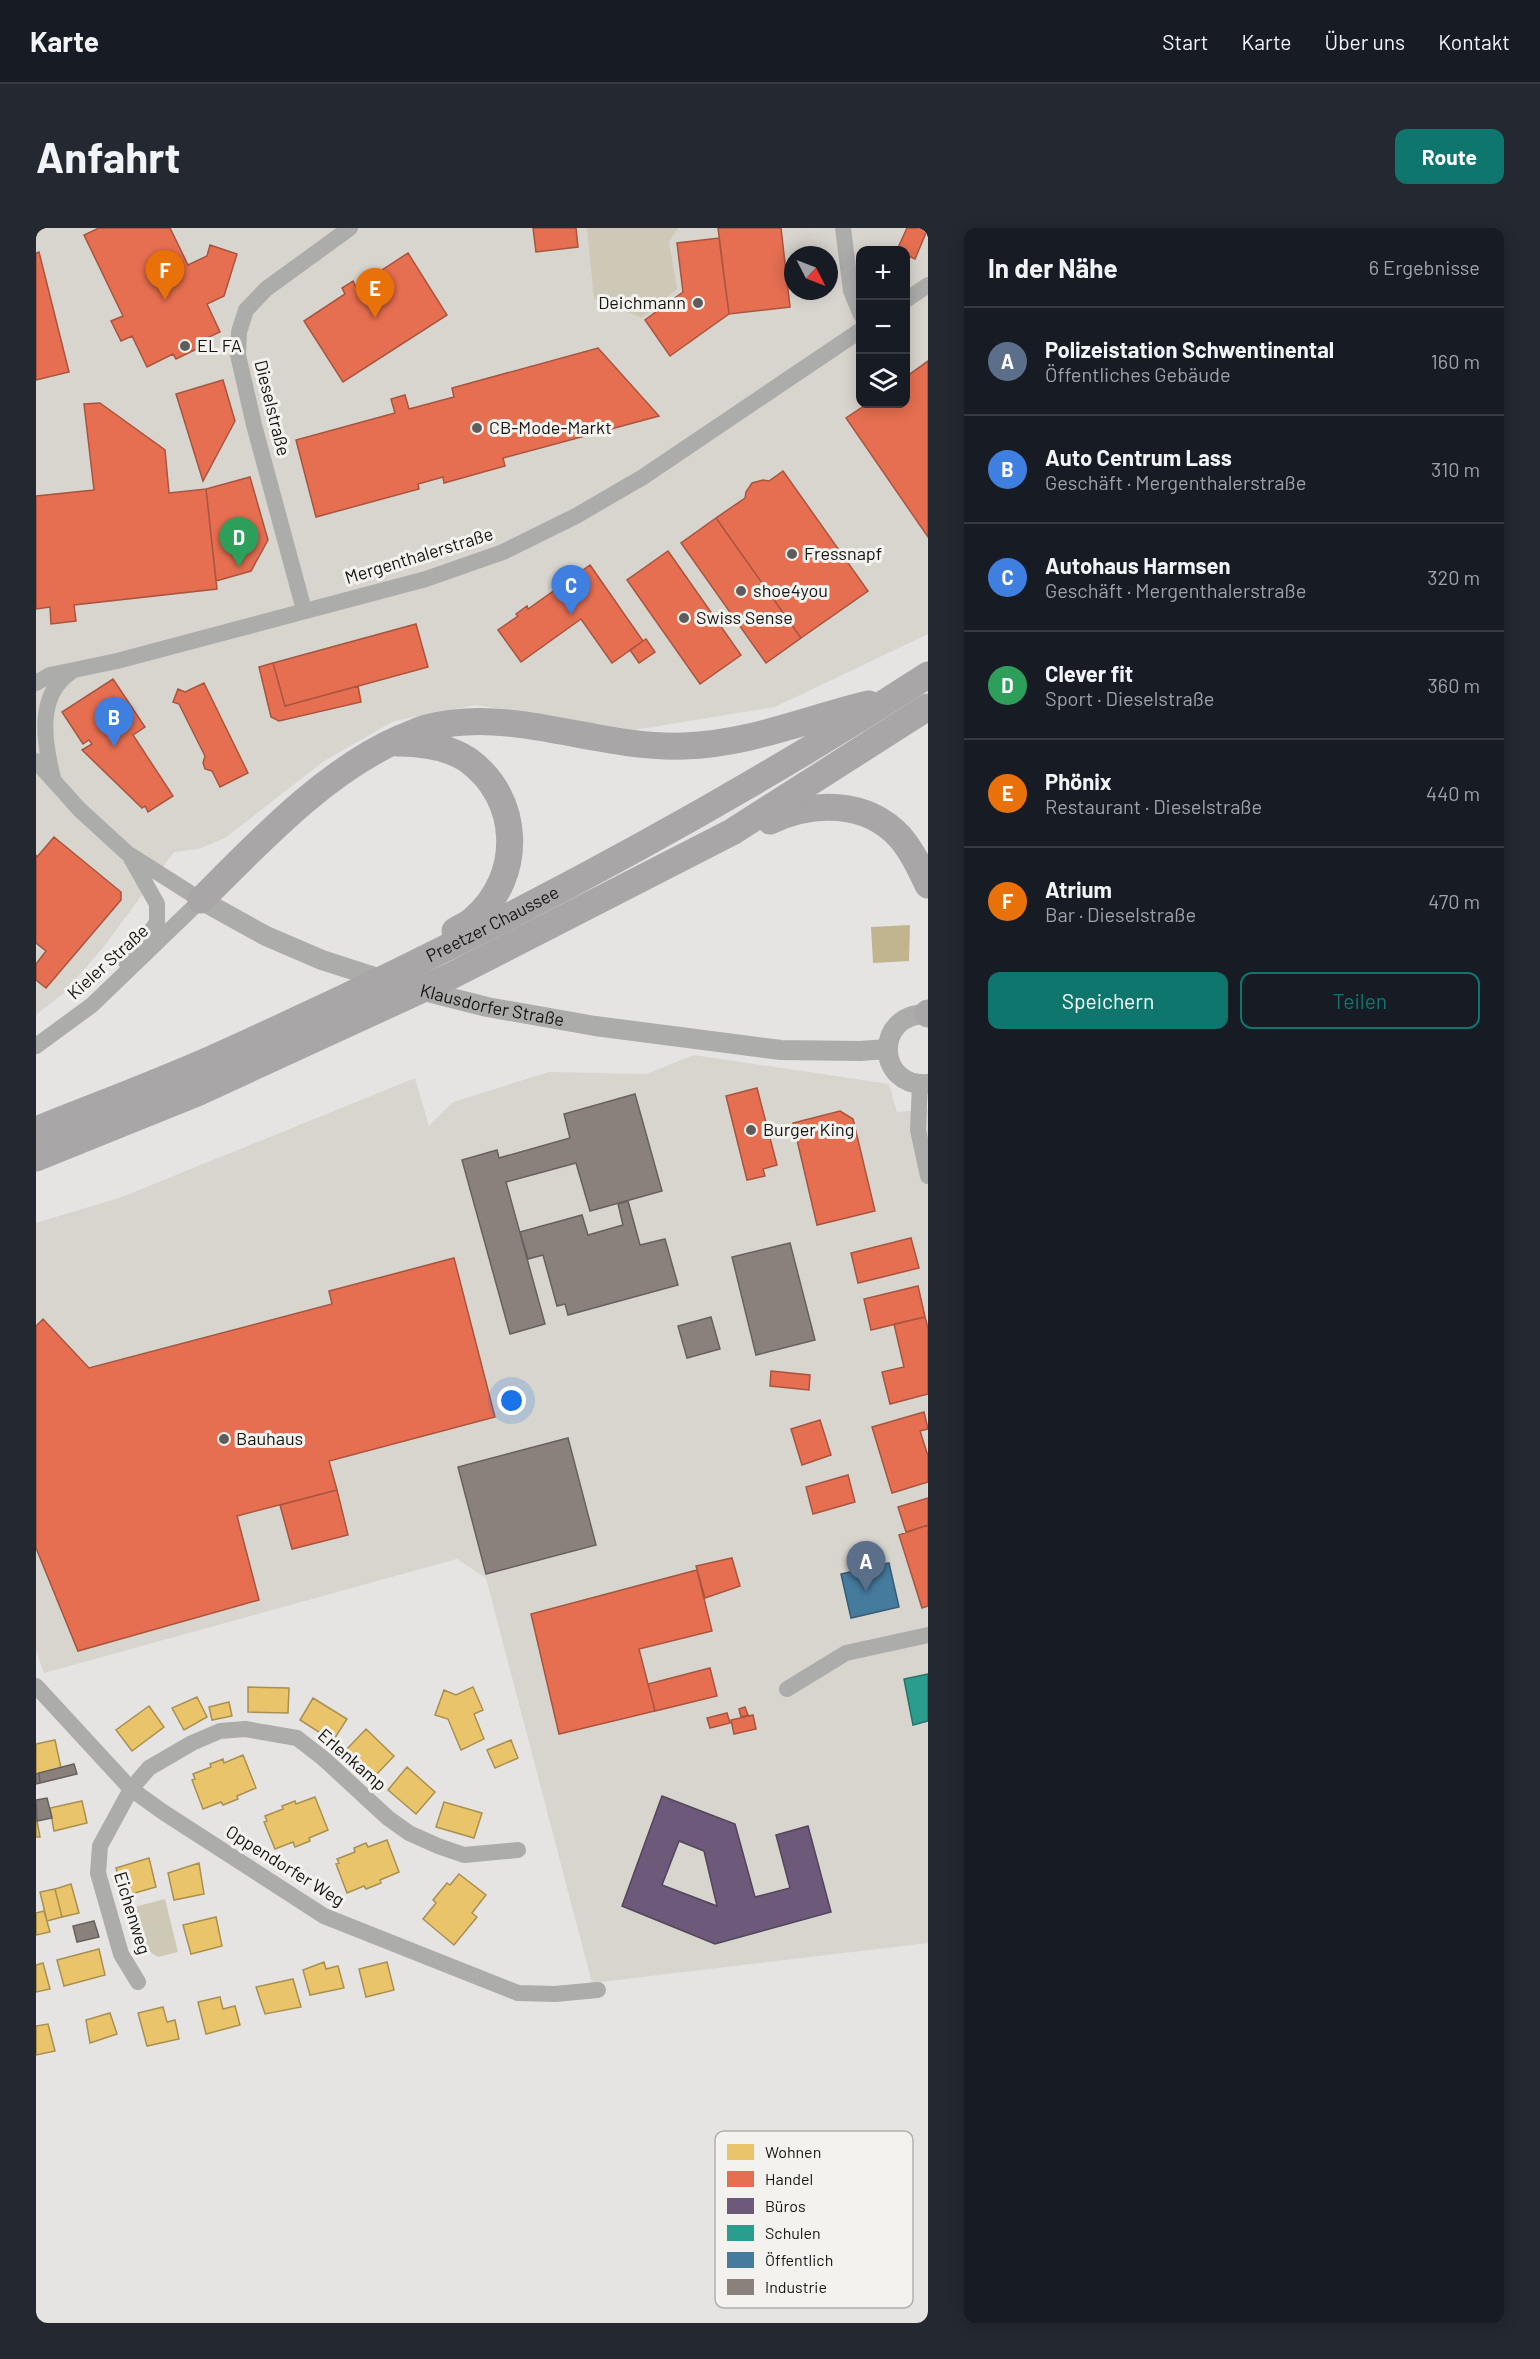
<!DOCTYPE html>
<html lang="de">
<head>
<meta charset="utf-8">
<style>
  body { margin:0; font-family:Barlow,sans-serif; background:#242831; color:#f1f3f6 }
  .controls { position:absolute; right:18px; top:18px; display:grid; overflow:hidden; border-radius:12px; box-shadow:0 3px 15px #0003 }
  .controls button { width:54px; height:54px; display:grid; place-items:center; padding:0; border:0; border-bottom:2px solid #363941; background:#171b24; color:#f1f3f6; font:30px sans-serif }
  .compass { position:absolute; left:748px; top:18px; width:54px; height:54px; border-radius:50%; background:#171b24; box-shadow:0 3px 15px #0003; rotate:132deg }
  .you { position:absolute; left:476px; top:1173px; width:21px; height:21px; margin:-15px; border:4px solid #fff; border-radius:50%; background:#1a73e8; box-shadow:0 0 0 9px #1a73e833 }
  .badge { display:grid; place-items:center; width:39px; height:39px; border-radius:50%; background:#0f766e; color:#fff; font-size:20px; font-weight:700 }
  .pin { position:absolute; translate:-50% -50px; filter:drop-shadow(0 2px 3px #0008) }
  .pin::after { content:''; position:absolute; top:32px; width:21px; height:18px; background:inherit; clip-path:polygon(0 0,100% 0,50% 100%) }
  .list { margin:0; padding:0; list-style:none }
  h2 { display:flex; justify-content:space-between; align-items:center; height:78px; margin:0; padding:0 24px; font-size:26px }
  h2 small { font-size:20px; font-weight:400; color:#9ea1a6 }
  .list li { display:grid; grid-template-columns:39px 1fr auto; gap:18px; align-items:center; box-sizing:border-box; height:108px; padding:0 24px; border-top:2px solid #363941 }
  .list b { display:block; font-size:22px; white-space:nowrap }
  .list p { margin:0; font-size:20px; white-space:nowrap; color:#9ea1a6 }
  .list em { font-size:20px; font-style:normal; color:#9ea1a6 }
  .actions { display:flex; gap:12px; padding:18px 24px }
  .actions a { flex:1; padding:14px 0; border:2px solid #0f766e; border-radius:12px; text-align:center; font-size:21px; color:#0f766e }
  .actions .main { background:#0f766e; color:#fff }
  .icon { flex:none; width:33px; height:33px; fill:none; stroke:currentColor; stroke-width:2; stroke-linecap:round; stroke-linejoin:round }
  .map { position:relative; flex:none; width:892px; height:2095px; overflow:hidden; border-radius:12px }
  header { display:flex; align-items:center; gap:36px; box-sizing:border-box; height:84px; padding:0 30px; background:#171b24; border-bottom:2px solid #363941 }
  header strong { font-size:28px }
  nav { display:flex; gap:33px; margin-inline-start:auto; font-size:21px }
  .intro { display:flex; align-items:center; justify-content:space-between; box-sizing:border-box; height:144px; padding:0 36px }
  h1 { margin:0; font-size:42px }
  .button { padding:15px 27px; border-radius:12px; background:#0f766e; color:#fff; font-size:21px; font-weight:700 }
  main { display:flex; gap:36px; padding:0 36px }
  aside { flex:1; background:#171b24; border-radius:12px; box-shadow:0 3px 15px #0003 }
  .map>svg:first-child { display:block }
</style>
</head>
<body>
<header>
<strong>Karte</strong>
<nav><a>Start</a><a>Karte</a><a>Über uns</a><a>Kontakt</a></nav>
</header>
<div class="intro"><h1>Anfahrt</h1><a class="button">Route</a></div>
<main>
<div class="map">
<svg width="892" height="2095" viewBox="0 0 892 2095">
  <rect width="100%" height="100%" fill="#e5e4e2"/>
  <!-- built -->
  <path fill="#d8d5ce" fill-rule="evenodd" d="M0,0H892V406L739,479L598,502L440,477L358,493L288,533L189,610L163,621L138,624L69,717L30,763L0,787ZM825,22H870V176H825ZM757,27H793V63H757Z
    M658,827L853,856L861,884L892,881V1715L556,1755L450,1350L421,1331L8,1445L0,1423V995L86,969L379,850L393,898L417,874L513,844L610,846Z"/>
  <!-- green -->
  <path fill="#cec8b6" d="M551,0H642L633,14L641,61L606,90L558,71Z
    M129,1671L142,1724L122,1729L105,1718L98,1679Z"/>
  <!-- water -->
  <path fill="#c1b58f" d="M874,697L873,733L837,735L835,699Z"/>
  <!-- homes -->
  <path fill="#e9c46a" stroke="#a99050" stroke-width="1.5" d="M212,1459L253,1460L252,1485L212,1484Z
    M437,1459L447,1482L438,1486L448,1511L425,1522L412,1491L399,1487L408,1462L420,1467Z
    M161,1469L171,1489L148,1502L136,1480Z
    M277,1470L311,1491L297,1513L264,1492Z
    M193,1474L196,1488L176,1492L173,1479Z
    M113,1478L128,1499L96,1523L80,1502Z
    M330,1501L358,1528L338,1549L310,1522Z
    M19,1512L25,1540L0,1546V1516Z
    M475,1512L482,1530L459,1540L451,1522Z
    M207,1527L220,1560L201,1568L202,1571L187,1577L185,1574L167,1581L156,1552L159,1551L157,1546L175,1539L174,1536L187,1531L188,1535Z
    M371,1539L399,1564L380,1586L352,1562Z
    M279,1569L292,1602L273,1610L274,1613L259,1619L257,1614L239,1621L228,1594L231,1593L229,1588L247,1581L246,1578L259,1573L260,1576Z
    M46,1573L51,1595L18,1603L14,1580Z
    M408,1574L446,1585L438,1610L400,1599Z
    M0,1587L4,1609H0Z
    M351,1612L363,1644L344,1652L345,1655L330,1661L328,1658L311,1665L300,1636L303,1635L301,1631L319,1624L318,1620L330,1615L332,1619Z
    M113,1630L120,1659L88,1668L80,1640Z
    M163,1635L168,1666L138,1672L132,1645Z
    M423,1646L450,1667L436,1685L441,1689L418,1717L387,1691L400,1675L397,1672L411,1655L414,1657Z
    M35,1656L43,1685L26,1689L19,1661Z
    M19,1661L26,1689L11,1693L4,1664Z
    M8,1683L14,1704L0,1707V1685Z
    M180,1689L186,1718L155,1726L147,1697Z
    M63,1721L69,1747L28,1758L21,1732Z
    M288,1734L290,1741L302,1738L308,1760L274,1767L267,1742Z
    M351,1734L358,1762L330,1769L323,1741Z
    M7,1735L14,1761L0,1764V1737Z
    M257,1751L265,1779L229,1786L220,1759Z
    M184,1769L187,1781L199,1778L204,1797L170,1806L162,1774Z
    M127,1779L131,1794L139,1792L143,1811L111,1818L102,1785Z
    M74,1785L81,1806L54,1815L50,1792Z
    M12,1796L19,1823L0,1827V1798Z"/>
  <!-- shops -->
  <path fill="#e76f51" stroke="#a8543f" stroke-width="1.5" d="M63,0H134L152,37L171,28L174,17L201,26L188,68L171,76L184,104L160,115L163,120L140,131L137,126L111,139L96,108L85,113L75,93L87,88L48,7Z
    M497,0H540L542,19L500,24Z
    M682,0H745L754,79L693,86Z
    M871,0H892L879,31L870,27V22H861Z
    M683,10L693,86L634,128L609,92L647,64L641,15Z
    M3,24L33,144L0,152V25Z
    M372,25L411,87L307,154L268,93L309,66L306,60L317,53L320,59Z
    M562,120L623,188L467,230L469,238L408,255L407,249L382,256L383,261L280,289L260,212L359,185L355,171L369,167L373,181L418,169L416,160Z
    M892,133V309L810,190L831,176H870V149Z
    M187,152L199,193L167,253L140,166Z
    M64,175L129,222L133,265L170,261L181,361L38,377L40,393L15,396L14,379L0,381V268L58,262L48,176Z
    M747,243L832,363L765,410L680,290L709,270L710,264L716,255L727,252L733,253Z
    M214,249L232,312L215,343L180,353L170,261Z
    M680,290L765,410L730,435L645,315Z
    M632,323L705,427L664,456L591,352Z
    M554,337L607,413L576,435L545,391L485,434L462,402L482,388L480,386L491,378L492,381Z
    M380,396L392,439L249,478L237,435Z
    M610,411L619,424L603,435L594,422Z
    M237,435L249,478L322,458L325,474L243,493L235,489L223,439Z
    M77,451L109,499L97,507L137,568L112,584L109,578L106,580L46,522L56,516L53,512L47,516L26,484Z
    M168,455L212,545L184,559L176,543L169,541L167,535L169,528L143,476L137,474L142,461L149,464Z
    M18,609L85,664V672L10,760L0,752V736L10,723L0,715V627L1,629Z
    M721,860L741,937L727,941L729,948L711,952L690,868Z
    M804,883L817,891L839,983L781,997L757,895Z
    M875,1010L883,1040L822,1055L815,1025Z
    M418,1030L459,1189L293,1233L301,1262L201,1288L223,1372L42,1423L0,1320V1098L7,1091L53,1140L296,1076L293,1063Z
    M882,1058L889,1089L835,1102L828,1071Z
    M889,1089L892,1100V1166L854,1176L846,1144L868,1139L858,1096Z
    M735,1143L774,1147L773,1162L734,1158Z
    M888,1184L892,1201L884,1203L892,1228V1254L856,1265L836,1199Z
    M784,1192L795,1227L766,1237L755,1201Z
    M812,1247L819,1274L777,1286L770,1259Z
    M301,1262L312,1307L256,1321L244,1277Z
    M892,1270V1297L870,1304L862,1279Z
    M892,1297V1378L886,1380L863,1307Z
    M696,1330L704,1358L669,1370L660,1338Z
    M661,1342L676,1403L603,1421L619,1483L523,1506L495,1386Z
    M674,1440L681,1468L619,1483L612,1456Z
    M709,1479L712,1487L705,1489L703,1481Z
    M691,1485L694,1495L674,1500L671,1490Z
    M717,1487L720,1501L698,1506L695,1492Z"/>
  <!-- offices -->
  <path fill="#6d597a" stroke="#53455b" stroke-width="1.5" fill-rule="evenodd" d="M626,1568L699,1596L719,1669L754,1660L740,1607L772,1598L795,1684L679,1716L586,1678ZM643,1613L668,1623L681,1678L626,1657Z"/>
  <!-- schools -->
  <path fill="#2a9d8f" stroke="#24746a" stroke-width="1.5" d="M892,1446V1493L877,1497L868,1451Z"/>
  <!-- public -->
  <path fill="#457b9d" stroke="#375c74" stroke-width="1.5" d="M853,1335L863,1379L815,1390L805,1346Z"/>
  <!-- industry -->
  <path fill="#8a817c" stroke="#67615d" stroke-width="1.5" d="M599,866L626,963L554,983L540,935L470,954L509,1096L474,1106L426,932L461,922L463,930L534,910L528,886Z
    M592,973L604,1017L629,1011L642,1057L532,1087L529,1076L521,1078L507,1027L492,1031L484,1004L546,987L552,1007L587,997L582,976Z
    M754,1015L779,1112L720,1127L696,1029Z
    M675,1089L684,1121L651,1130L642,1098Z
    M532,1210L560,1317L450,1346L422,1239Z
    M38,1536L41,1546L4,1555L3,1545Z
    M3,1545L4,1555L0,1556V1546Z
    M11,1570L16,1590L1,1593L0,1572Z
    M58,1693L63,1709L41,1714L37,1698Z"/>
  <g fill="none" stroke-linecap="round" stroke-linejoin="round">
    <!-- minor -->
    <path stroke="#acacab" stroke-width="16" d="M807,0L815,63L825,87
      M870,72L892,57
      M268,382L218,197L202,127L203,104L210,82L230,61L314,0
      M0,455L14,447L81,433L390,351L467,324L540,288L607,249L825,102
      M0,533L43,581L91,625L165,672L56,777L0,818
      M17,550C8,514 0,467 35,444
      M90,734L121,695V676L95,630
      M884,856L882,902L892,948
      M0,1458L95,1561L127,1584L288,1688L482,1765L519,1766L562,1762
      M751,1461L810,1425L892,1407
      M102,1754L85,1726L62,1645L64,1618L95,1561L113,1540L156,1515L184,1503L209,1501L261,1510L288,1531L352,1590L373,1605L402,1618L428,1627L482,1622"/>
    <!-- tertiary -->
    <g stroke="#acacab" stroke-width="20">
      <path d="M165,672L230,708L286,732L351,753"/>
      <path id="s1" d="M380,761L451,779L559,798L745,822L824,823L851,821"/>
      <path d="M892,786C837,785 840,860 892,856"/>
    </g>
    <!-- trunk -->
    <g stroke="#a8a6a6" stroke-width="27">
      <path d="M362,515C386,515 411,518 432,532C485,570 488,648 438,691C433,696 425,699 419,703"/>
      <path d="M734,593C776,573 830,572 864,609C876,623 884,640 892,657"/>
      <path d="M165,672C223,614 289,543 365,510C373,507 382,502 390,500C417,493 445,492 472,495C530,501 589,520 648,518C713,516 770,491 833,476"/>
      <path d="M892,786V785"/>
      <path id="s2" d="M0,902C57,879 116,857 173,832C421,721 663,595 892,447"/>
      <path d="M0,930L161,865L415,748L696,604L892,479"/>
    </g>
  </g>
  <!-- markers -->
  <g fill="#5e5d5c" stroke="#f3f2ee" stroke-width="2">
    <circle cx="662" cy="75" r="6"/>
    <circle cx="149" cy="118" r="6"/>
    <circle cx="441" cy="200" r="6"/>
    <circle cx="756" cy="326" r="6"/>
    <circle cx="705" cy="363" r="6"/>
    <circle cx="648" cy="390" r="6"/>
    <circle cx="715" cy="902" r="6"/>
    <circle cx="188" cy="1211" r="6"/>
  </g>
  <g text-anchor="middle" stroke-width="6" stroke-linejoin="round" paint-order="stroke">
    <!-- poi labels -->
    <g font-size="18" fill="#151514" stroke="#f3f2ee" text-anchor="start">
      <text x="650" y="81" text-anchor="end">Deichmann</text>
      <text x="161" y="124">EL FA</text>
      <text x="453" y="206">CB-Mode-Markt</text>
      <text x="768" y="332">Fressnapf</text>
      <text x="717" y="369">shoe4you</text>
      <text x="660" y="396">Swiss Sense</text>
      <text x="727" y="908">Burger King</text>
      <text x="200" y="1217">Bauhaus</text>
    </g>
    <!-- street labels -->
    <g font-size="18" fill="#151514" stroke="#f3f2ee">
      <text transform="translate(236 180) rotate(76)" y="6">Dieselstraße</text>
      <text transform="translate(383 328) rotate(-17)" y="6">Mergenthalerstraße</text>
      <text dy="6" stroke="none"><textPath href="#s2" startOffset="501">Preetzer Chaussee</textPath></text>
      <text transform="translate(72 734) rotate(-42)" y="6">Kieler Straße</text>
      <text dy="6" stroke="none"><textPath href="#s1" startOffset="78">Klausdorfer Straße</textPath></text>
      <text transform="translate(316 1532) rotate(41)" y="6">Erlenkamp</text>
      <text transform="translate(249 1638) rotate(32)" y="6">Oppendorfer Weg</text>
      <text transform="translate(96 1685) rotate(73)" y="6">Eichenweg</text>
    </g>
  </g>
  <!-- legend -->
  <rect x="679" y="1903" width="198" height="177" rx="9" fill="#f3f2ee" stroke="#b0b0ad" stroke-width="1.5"/>
  <rect x="691" y="1916" width="27" height="16" fill="#e9c46a"/>
  <rect x="691" y="1943" width="27" height="16" fill="#e76f51"/>
  <rect x="691" y="1970" width="27" height="16" fill="#6d597a"/>
  <rect x="691" y="1997" width="27" height="16" fill="#2a9d8f"/>
  <rect x="691" y="2024" width="27" height="16" fill="#457b9d"/>
  <rect x="691" y="2051" width="27" height="16" fill="#8a817c"/>
  <g font-size="16" fill="#151514">
    <text x="729" y="1930">Wohnen</text>
    <text x="729" y="1957">Handel</text>
    <text x="729" y="1984">Büros</text>
    <text x="729" y="2011">Schulen</text>
    <text x="729" y="2038">Öffentlich</text>
    <text x="729" y="2065">Industrie</text>
  </g>
</svg>
<div class="controls">
<button>+</button>
<button>−</button>
<button><svg class="icon" aria-label="layers" viewBox="0 0 24 24"><path d="M12 4l9 5-9 5-9-5zM3 14l9 5 9-5"/></svg></button>
</div>
<svg class="compass" viewBox="-18 -18 36 36"><path d="M0-13l5 13h-10z" fill="#e53935"/><path d="M0 13l5-13h-10z" fill="#9ea1a6"/></svg>
<div class="you"></div>
<div class="pin badge" style="left:830px;top:1363px;background:#5c6f8a">A</div>
<div class="pin badge" style="left:78px;top:519px;background:#3f7fe0">B</div>
<div class="pin badge" style="left:535px;top:387px;background:#3f7fe0">C</div>
<div class="pin badge" style="left:203px;top:339px;background:#2e9e5b">D</div>
<div class="pin badge" style="left:339px;top:90px;background:#e8710a">E</div>
<div class="pin badge" style="left:129px;top:72px;background:#e8710a">F</div>
</div>
<aside>
<h2>In der Nähe<small>6 Ergebnisse</small></h2>
<ul class="list">
<li><span class="badge" style="background:#5c6f8a">A</span><div><b>Polizeistation Schwentinental</b><p>Öffentliches Gebäude</p></div><em>160 m</em></li>
<li><span class="badge" style="background:#3f7fe0">B</span><div><b>Auto Centrum Lass</b><p>Geschäft · Mergenthalerstraße</p></div><em>310 m</em></li>
<li><span class="badge" style="background:#3f7fe0">C</span><div><b>Autohaus Harmsen</b><p>Geschäft · Mergenthalerstraße</p></div><em>320 m</em></li>
<li><span class="badge" style="background:#2e9e5b">D</span><div><b>Clever fit</b><p>Sport · Dieselstraße</p></div><em>360 m</em></li>
<li><span class="badge" style="background:#e8710a">E</span><div><b>Phönix</b><p>Restaurant · Dieselstraße</p></div><em>440 m</em></li>
<li><span class="badge" style="background:#e8710a">F</span><div><b>Atrium</b><p>Bar · Dieselstraße</p></div><em>470 m</em></li>
</ul>
<div class="actions"><a class="main">Speichern</a><a>Teilen</a></div>
</aside>
</main>
</body>
</html>
